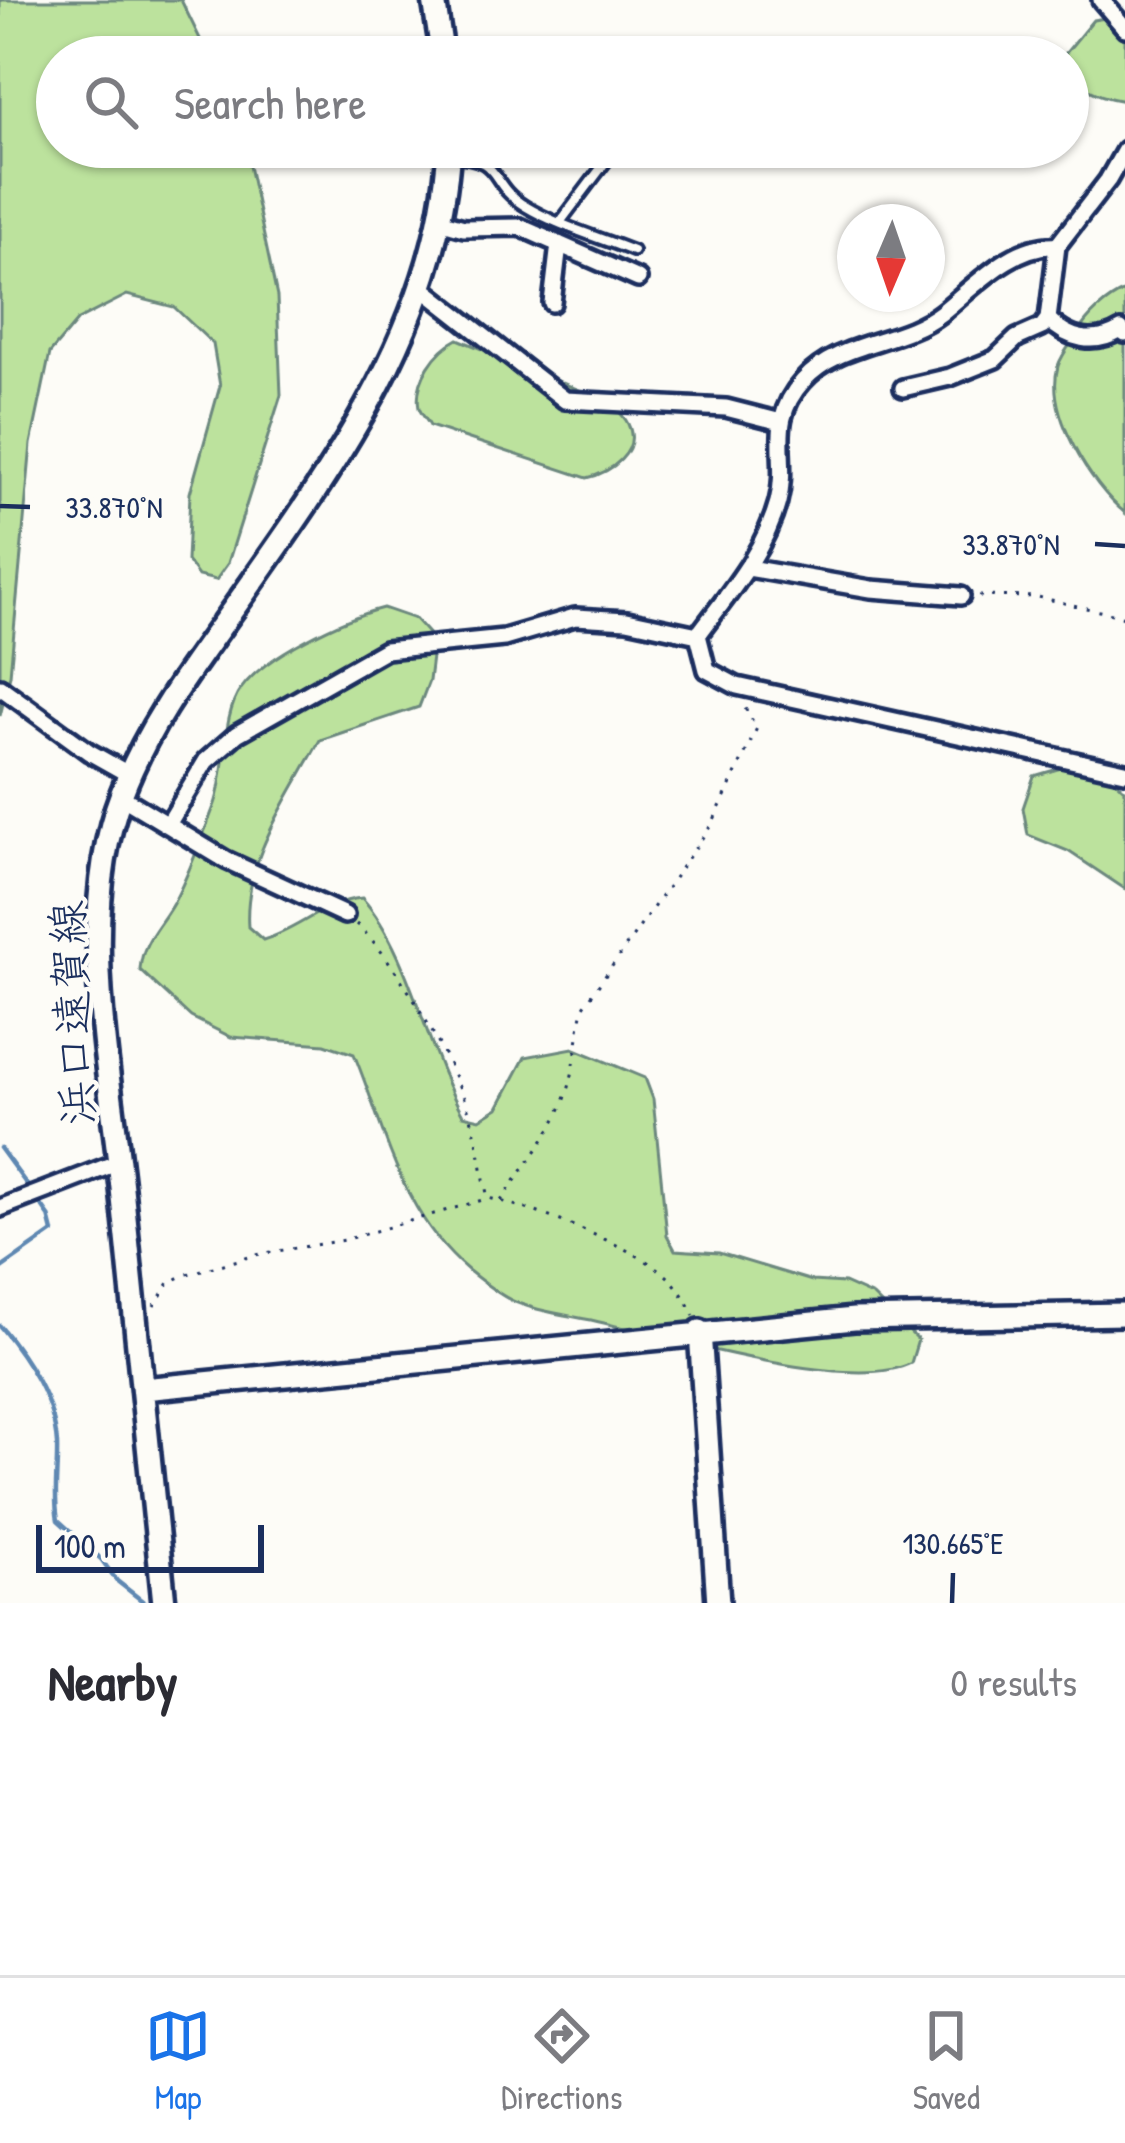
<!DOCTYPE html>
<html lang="en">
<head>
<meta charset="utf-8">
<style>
  body { margin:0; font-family:"Patrick Hand","Klee One",sans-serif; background:#f2f2f3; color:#2b2b33 }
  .compass { position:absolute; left:837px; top:204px; width:108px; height:108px; border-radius:50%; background:#fff; box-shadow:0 3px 9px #0004; rotate:182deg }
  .scale { position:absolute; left:36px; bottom:30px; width:228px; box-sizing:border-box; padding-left:12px; border:6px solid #1b2f5e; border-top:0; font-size:33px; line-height:42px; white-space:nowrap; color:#1b2f5e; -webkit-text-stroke:9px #fdfcf7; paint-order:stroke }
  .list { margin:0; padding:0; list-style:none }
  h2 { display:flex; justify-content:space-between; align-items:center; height:156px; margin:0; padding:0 48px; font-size:51px }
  h2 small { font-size:39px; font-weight:400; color:#7c7c81 }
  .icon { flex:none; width:66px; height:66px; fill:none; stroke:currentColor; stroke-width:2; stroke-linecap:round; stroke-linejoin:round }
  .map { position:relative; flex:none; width:1125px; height:1603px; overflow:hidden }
  .search { position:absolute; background:#fff; box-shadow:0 3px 9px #0004; left:36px; right:36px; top:36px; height:132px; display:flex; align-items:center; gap:30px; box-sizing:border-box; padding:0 42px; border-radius:66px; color:#7c7c81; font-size:45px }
  .sheet { height:372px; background:#fff }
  nav { display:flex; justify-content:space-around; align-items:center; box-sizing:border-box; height:168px; border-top:3px solid #e1e1e2; background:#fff; font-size:33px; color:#7c7c81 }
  nav a { display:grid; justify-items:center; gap:6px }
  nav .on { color:#1a73e8 }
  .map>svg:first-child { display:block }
</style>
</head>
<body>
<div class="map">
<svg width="1125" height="1603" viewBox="0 0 1125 1603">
  <rect width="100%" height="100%" fill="#fdfcf7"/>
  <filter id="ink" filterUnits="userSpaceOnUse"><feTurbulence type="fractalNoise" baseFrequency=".00833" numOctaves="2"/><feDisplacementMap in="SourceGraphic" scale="24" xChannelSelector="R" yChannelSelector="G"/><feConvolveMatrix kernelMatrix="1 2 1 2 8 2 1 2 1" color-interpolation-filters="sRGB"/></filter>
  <g filter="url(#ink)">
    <!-- green -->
    <path fill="#bce29d" stroke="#6c887e" stroke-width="3" d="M0,0H181L209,57H57V147H245L277,297L281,395L228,563L216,580L198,576L187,561L190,493L220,386L213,344L174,307L127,295L78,320L50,353L31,444L10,675L0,716Z
      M1125,15V101C1088,95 1077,86 1065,54L1093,20Z
      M1125,291V513C1091,485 1045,413 1058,366C1061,356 1071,343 1077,334C1087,317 1106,299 1125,291Z
      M458,339L608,402C615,408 625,416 628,424C642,452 609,473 587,478L430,426C427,420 421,414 419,408C414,380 436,350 458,339Z
      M383,608L415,619L434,640L429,681L419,707L320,740C289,798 243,859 248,927L263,940C299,930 323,902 362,898C410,951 426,1050 463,1115L480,1119L498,1108L525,1057L573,1048L645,1078L653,1099L667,1235L675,1250L719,1253L812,1281L844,1283L873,1296L918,1340L911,1363C855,1393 670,1339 604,1323C576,1316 542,1313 515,1302C500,1296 482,1281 469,1271C401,1214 386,1132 354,1054L325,1044L231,1037L191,1017L140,970C142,939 163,924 176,898C191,869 203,835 215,804C227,771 221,716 241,689C265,655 344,618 383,608Z
      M1061,768L1105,771L1125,790V889L1068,851L1028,835L1023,808L1034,776Z"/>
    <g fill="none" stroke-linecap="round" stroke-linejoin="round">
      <!-- stream -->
      <path stroke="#5e88b2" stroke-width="4.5" d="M0,1148L30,1189
        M0,1269L53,1232L49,1216L37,1199
        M0,1326C28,1360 54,1400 57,1444C58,1470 53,1495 58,1520L101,1559L117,1581L145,1603"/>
      <defs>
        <path id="lane" d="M512,153L517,147
          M450,156C507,159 485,182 525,206C558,226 599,237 633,251
          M561,221L617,147"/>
        <path id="street" d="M1101,0L1125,28
          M1125,150L1108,180L1057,246C1013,243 974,287 941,313C899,345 840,340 803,381C765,423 790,457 778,502C764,553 729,593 698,635L707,670L737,686L1125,772
          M439,221L464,228L520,227L638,279
          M1057,246L1048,319C1069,340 1094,346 1121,330L1125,334
          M422,288L565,400L726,408L781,422
          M552,303L559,244
          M903,388L950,377L995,359L1017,338L1042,327L1048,319
          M748,568L871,589L961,596
          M0,687L89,752L130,775
          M120,796L226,860L345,915
          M169,823L206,761L237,734L385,650L504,638L575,617L627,620L698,635
          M0,1208L119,1162"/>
        <path id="secondary" d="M434,0L443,57
          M700,1331L718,1603
          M143,1389L854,1319L1125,1314
          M164,1603C150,1465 136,1326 122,1188C109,1066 76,911 122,793C148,724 192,667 234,608C333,468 439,324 449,147"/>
      </defs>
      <!-- lane casing -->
      <use href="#lane" stroke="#1b2f5e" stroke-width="16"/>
      <!-- street casing -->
      <use href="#street" stroke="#1b2f5e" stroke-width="24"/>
      <!-- secondary casing -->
      <use href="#secondary" stroke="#1b2f5e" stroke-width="30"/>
      <!-- path -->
      <path stroke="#1b2f5e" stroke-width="3" stroke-dasharray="3 9" stroke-linecap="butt" d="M979,596L1038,597L1125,617
        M356,924C395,957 449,1057 467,1106C478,1135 481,1168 488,1198C533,1208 625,1243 661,1271C677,1283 685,1298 694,1316
        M501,1201C525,1164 562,1123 571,1079C577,1055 577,1031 584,1006L712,824L757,728L743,705
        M154,1306L169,1283L184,1275L260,1254L344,1240L486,1199"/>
      <!-- lane -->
      <use href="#lane" stroke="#fdfcf7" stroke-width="8"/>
      <!-- street -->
      <use href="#street" stroke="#fdfcf7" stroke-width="15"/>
      <!-- secondary -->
      <use href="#secondary" stroke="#fdfcf7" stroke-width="21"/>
    </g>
  </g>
  <!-- ticks -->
  <path fill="none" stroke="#1b2f5e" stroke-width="4.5" d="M0,506L30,507M1095,544L1125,546M952,1603L953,1573"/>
  <g text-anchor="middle" stroke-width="9" stroke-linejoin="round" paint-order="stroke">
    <!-- street labels -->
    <g font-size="45" fill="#1b2f5e" stroke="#fdfcf7">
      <text transform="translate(72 1013) rotate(-93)" y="16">浜口遠賀線</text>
    </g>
  </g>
  <g font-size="30" text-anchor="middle" fill="#1b2f5e" stroke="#fdfcf7" stroke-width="9" stroke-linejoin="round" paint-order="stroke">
    <text x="114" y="518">33.870°N</text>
    <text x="1011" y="555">33.870°N</text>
    <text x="953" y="1554">130.665°E</text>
  </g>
</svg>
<svg class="compass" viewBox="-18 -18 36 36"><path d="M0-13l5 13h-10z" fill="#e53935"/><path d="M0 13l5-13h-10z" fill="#7c7c81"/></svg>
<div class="scale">100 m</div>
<div class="search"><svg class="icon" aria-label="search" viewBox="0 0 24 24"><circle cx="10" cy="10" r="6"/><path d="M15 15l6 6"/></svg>Search here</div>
</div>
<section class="sheet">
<h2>Nearby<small>0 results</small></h2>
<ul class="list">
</ul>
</section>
<nav>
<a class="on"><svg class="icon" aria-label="map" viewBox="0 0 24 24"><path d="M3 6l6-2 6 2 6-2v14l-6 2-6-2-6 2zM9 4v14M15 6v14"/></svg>Map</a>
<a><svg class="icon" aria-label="directions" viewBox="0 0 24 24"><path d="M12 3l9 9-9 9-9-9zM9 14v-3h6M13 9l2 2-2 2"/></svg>Directions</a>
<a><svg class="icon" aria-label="saved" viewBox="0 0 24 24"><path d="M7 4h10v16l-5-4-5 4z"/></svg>Saved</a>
</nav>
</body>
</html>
